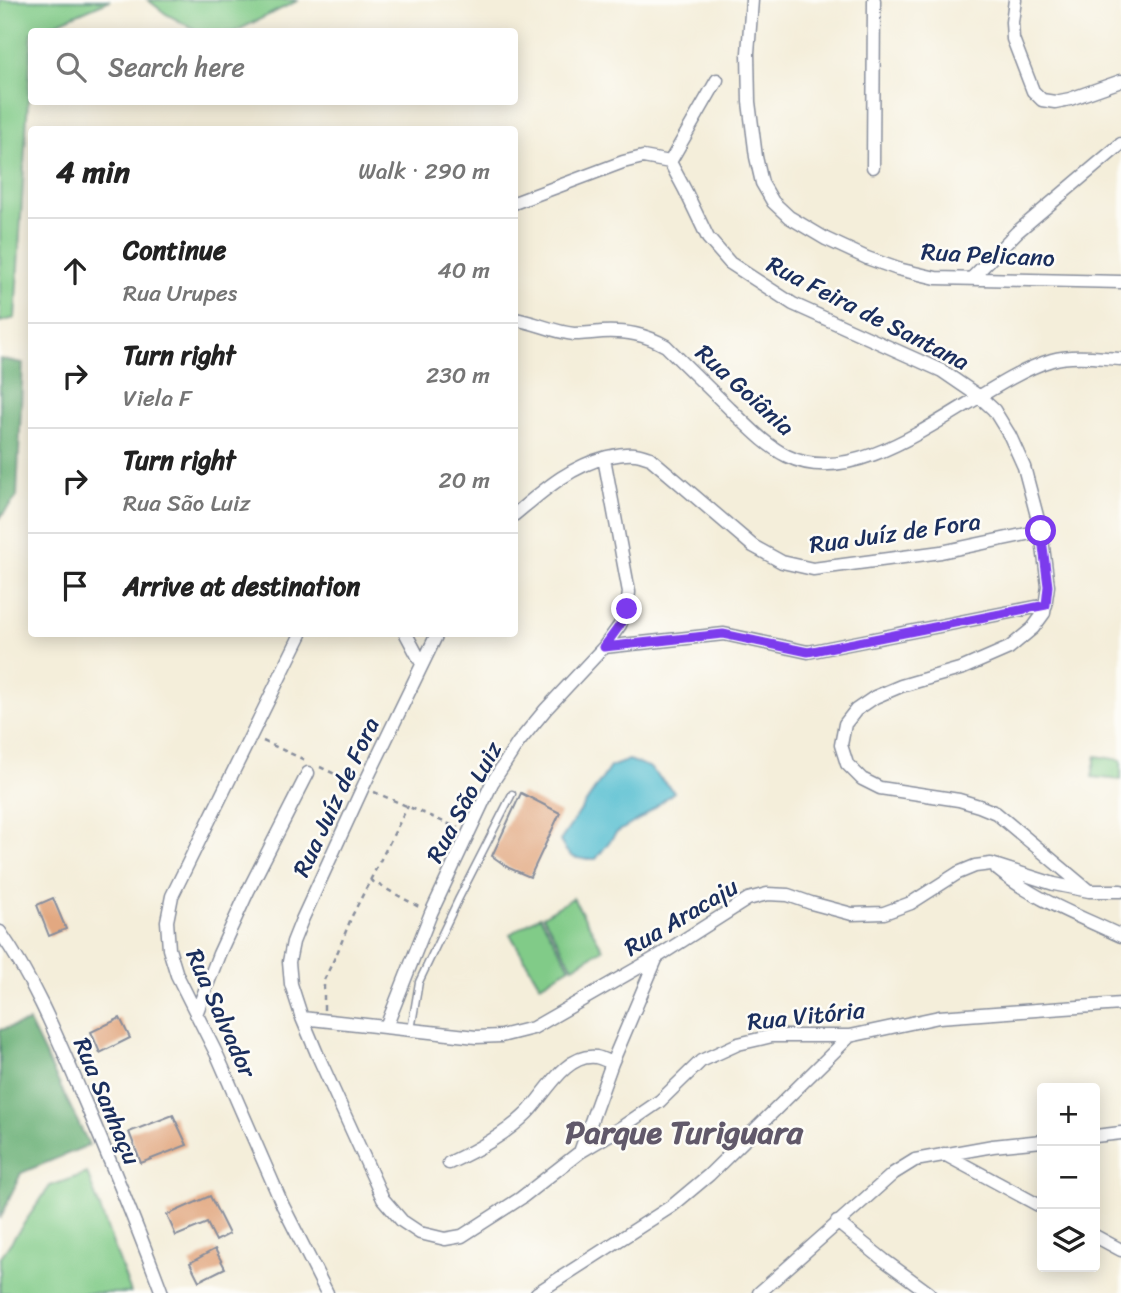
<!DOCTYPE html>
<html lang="en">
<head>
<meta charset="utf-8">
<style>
  body { margin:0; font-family:Sriracha,sans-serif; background:#f2f2f2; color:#222 }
  .controls { position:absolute; right:21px; bottom:21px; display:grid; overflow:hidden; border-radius:7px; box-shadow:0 4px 18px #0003 }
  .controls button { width:63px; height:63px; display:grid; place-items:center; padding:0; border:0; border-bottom:2px solid #e0e0e0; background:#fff; color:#222; font:35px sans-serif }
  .stop { position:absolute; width:21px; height:21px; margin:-16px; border:5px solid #7c3aed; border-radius:50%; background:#fff }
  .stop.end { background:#7c3aed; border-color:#fff; box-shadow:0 2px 7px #0008 }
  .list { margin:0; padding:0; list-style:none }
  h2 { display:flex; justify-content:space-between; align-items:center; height:91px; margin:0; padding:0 28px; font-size:30px }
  h2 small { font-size:23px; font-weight:400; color:#767676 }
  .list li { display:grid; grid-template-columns:46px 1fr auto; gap:21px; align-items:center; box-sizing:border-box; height:105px; padding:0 28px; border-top:2px solid #e0e0e0 }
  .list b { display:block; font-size:26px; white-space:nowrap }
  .list p { margin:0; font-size:23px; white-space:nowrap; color:#767676 }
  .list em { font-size:23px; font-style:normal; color:#767676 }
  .icon { flex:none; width:38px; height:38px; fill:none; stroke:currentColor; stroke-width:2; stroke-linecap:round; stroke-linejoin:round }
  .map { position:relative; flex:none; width:1121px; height:1293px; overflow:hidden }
  .search { position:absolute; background:#fff; box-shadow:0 4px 18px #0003; left:28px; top:28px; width:490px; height:77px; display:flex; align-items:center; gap:18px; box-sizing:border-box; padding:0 24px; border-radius:7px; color:#767676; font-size:26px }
  .panel { position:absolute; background:#fff; box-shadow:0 4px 18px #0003; left:28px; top:126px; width:490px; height:511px; border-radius:7px }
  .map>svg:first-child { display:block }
</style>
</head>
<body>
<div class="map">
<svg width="1121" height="1293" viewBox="0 0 1121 1293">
  <rect width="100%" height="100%" fill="#fdfcf7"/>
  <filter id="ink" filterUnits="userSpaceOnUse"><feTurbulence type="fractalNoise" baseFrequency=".0143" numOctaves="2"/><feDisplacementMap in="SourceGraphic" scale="14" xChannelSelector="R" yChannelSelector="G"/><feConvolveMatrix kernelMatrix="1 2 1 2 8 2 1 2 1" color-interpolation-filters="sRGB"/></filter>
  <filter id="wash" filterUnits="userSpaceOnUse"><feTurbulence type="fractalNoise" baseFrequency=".00686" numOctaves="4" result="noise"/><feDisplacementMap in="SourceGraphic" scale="28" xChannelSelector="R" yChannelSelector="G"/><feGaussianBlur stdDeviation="1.57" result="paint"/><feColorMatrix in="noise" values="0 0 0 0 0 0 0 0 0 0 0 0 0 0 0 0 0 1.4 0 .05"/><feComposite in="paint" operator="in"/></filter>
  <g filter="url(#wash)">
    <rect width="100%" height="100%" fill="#f4eeda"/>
    <!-- green -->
    <path fill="#81cb88" stroke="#4e7d73" stroke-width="2" d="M0,0H110L38,31L32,32L15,318L0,322Z
      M148,0H299L234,32L198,31L166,14Z
      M1096,756L1121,760V780L1092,777Z
      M573,898L603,949L573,967L543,916Z
      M540,916L570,967L540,985L510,934Z
      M87,1173L131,1293H0V1258L50,1186Z"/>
    <!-- forest -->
    <path fill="#68af74" stroke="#426f69" stroke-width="2" d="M0,359L23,363L17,497L0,518Z
      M29,1022L89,1145L21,1173L0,1219V1030Z"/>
    <!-- water -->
    <path fill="#53bdd0" stroke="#377697" stroke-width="2" d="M629,760L649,767L674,792L643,817L616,833L596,859C575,859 570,860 560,841L610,767Z"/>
    <g id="blocks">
      <!-- building -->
      <path fill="#e2a881" d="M521,793L560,813L530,877L509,868L492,856Z
        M53,898L66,929L49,936L37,905Z
        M120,1018L130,1038L100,1053L91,1032Z
        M173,1115L187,1145L141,1163L129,1132Z
        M210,1196L229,1234L216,1241L207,1223L176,1236L167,1215Z
        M215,1249L225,1268L199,1281L190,1263Z"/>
    </g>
  </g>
  <g filter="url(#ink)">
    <use href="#blocks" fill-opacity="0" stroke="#888e9c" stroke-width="2"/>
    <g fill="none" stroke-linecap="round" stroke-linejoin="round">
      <defs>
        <path id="service" d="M411,1030L419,982L459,898L512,794"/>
        <path id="minor" d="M752,0L748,53L749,102L756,157L762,183L773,202L789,217L826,239L867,258L898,269L936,278L1121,282
          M1015,0L1012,22L1013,39L1033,91L1042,100L1055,102L1070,99L1121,81
          M670,162L685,190L708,238L730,263L793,304L942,371L980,397L994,410L1010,436L1024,467L1041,531L1048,586L1044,613L1033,628L1009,648L963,668L901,686L875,697L856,710L845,724L841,745L847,764L862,779L880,788L959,800L979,806L996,813L1089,891
          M670,162L717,80
          M873,167L874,0
          M514,203L623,162L643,157L670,162
          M972,278L1017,232L1121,144
          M514,319C535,322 553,332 574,334C583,334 592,333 602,332C626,331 645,334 666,346C687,367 709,388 730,409C748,426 765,445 787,456C868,496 977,382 1052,360C1072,354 1101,358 1121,359
          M514,515C544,490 569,467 607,457C616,455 626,453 635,454C640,454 645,457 650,458L753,546L782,562L813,569L941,552L1041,531
          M301,634L172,896L167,921L169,949L177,975L218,1057L283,1206L327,1293
          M406,634L422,664
          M437,634L363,787L301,922L293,942L289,962L291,984L302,1018L318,1056L383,1199L402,1221L420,1233L445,1239L462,1236L521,1198L580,1152L622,1127L660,1101L701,1061L738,1044L772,1036H850L939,1017L1121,1004
          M604,647L724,634L808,652L1046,605
          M997,869C1033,899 1079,916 1121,936
          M0,932C35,982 58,1039 82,1095C110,1160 137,1226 162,1293
          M196,1014L219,954L248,891L308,773
          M302,1018L476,1037L501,1036L533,1028L657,957L748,899L767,894L788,895L811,903L852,914L884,913L911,903L958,873L975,866L991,864L1054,884L1089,891H1121
          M386,1027L431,913L492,783L518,743L546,709L604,647L620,625L627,609L629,592L604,458
          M1095,1136L1121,1133
          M580,1152L612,1063L657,957
          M944,1154L1042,1207
          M449,1163C477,1150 505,1135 527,1113C545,1095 565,1053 596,1057C601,1058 607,1061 612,1063
          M837,1222L884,1260L929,1293
          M1095,1236L1121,1250
          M537,1293L672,1206L709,1175L850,1036
          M759,1293L894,1173L915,1160L993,1146L1042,1141"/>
      </defs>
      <!-- service casing -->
      <use href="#service" stroke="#888e9c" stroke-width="9"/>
      <!-- minor casing -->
      <use href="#minor" stroke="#888e9c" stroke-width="15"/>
      <!-- path -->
      <path stroke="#888e9c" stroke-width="2.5" stroke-dasharray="5 5" stroke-linecap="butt" d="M263,741L305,760
        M320,767L352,782
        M374,792L458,828
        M370,880L419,907
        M324,1010V980L338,951L352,916L408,806"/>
      <!-- service -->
      <use href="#service" stroke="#fff" stroke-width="6"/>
      <!-- minor -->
      <use href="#minor" stroke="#fff" stroke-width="12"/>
    </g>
  </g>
  <g fill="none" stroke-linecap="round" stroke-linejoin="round" filter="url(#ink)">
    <!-- route -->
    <path stroke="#7c3aed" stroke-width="9" d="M627,609L620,625L604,647L723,634L808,652L1046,605L1048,586L1041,531"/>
  </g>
  <g text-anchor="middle" stroke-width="5" stroke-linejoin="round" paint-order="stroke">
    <!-- street labels -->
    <g font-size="24" fill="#1b2f5e" stroke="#fdfcf7">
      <text transform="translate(988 255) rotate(3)" y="8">Rua Pelicano</text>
      <text transform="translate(868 313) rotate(27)" y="8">Rua Feira de Santana</text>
      <text transform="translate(745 390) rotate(42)" y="8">Rua Goiânia</text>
      <text transform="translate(895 533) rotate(-8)" y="8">Rua Juíz de Fora</text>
      <text transform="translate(336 797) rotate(-65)" y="8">Rua Juíz de Fora</text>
      <text transform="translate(464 802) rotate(-62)" y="8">Rua São Luiz</text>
      <text transform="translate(681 917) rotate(-31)" y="8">Rua Aracaju</text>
      <text transform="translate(221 1013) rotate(66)" y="8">Rua Salvador</text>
      <text transform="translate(806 1016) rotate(-6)" y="8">Rua Vitória</text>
      <text transform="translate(107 1101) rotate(67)" y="8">Rua Sanhaçu</text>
    </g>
    <!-- district labels -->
    <g font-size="32" font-weight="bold" fill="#61596a" stroke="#fdfcf7">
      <text x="684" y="1143">Parque Turiguara</text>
    </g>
  </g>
</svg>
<div class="controls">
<button>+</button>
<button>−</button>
<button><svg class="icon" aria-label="layers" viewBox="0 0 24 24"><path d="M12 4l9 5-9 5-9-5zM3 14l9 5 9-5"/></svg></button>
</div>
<div class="stop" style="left:1041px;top:531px"></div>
<div class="stop end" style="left:627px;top:609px"></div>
<div class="search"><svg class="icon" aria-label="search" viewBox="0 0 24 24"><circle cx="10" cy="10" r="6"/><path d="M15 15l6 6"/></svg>Search here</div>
<section class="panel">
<h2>4 min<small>Walk · 290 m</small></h2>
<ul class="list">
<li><svg class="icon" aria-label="ahead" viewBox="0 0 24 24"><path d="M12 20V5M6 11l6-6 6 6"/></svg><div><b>Continue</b><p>Rua Urupes</p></div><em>40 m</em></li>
<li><svg class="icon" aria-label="right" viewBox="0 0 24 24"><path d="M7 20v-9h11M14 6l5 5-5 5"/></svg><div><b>Turn right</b><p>Viela F</p></div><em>230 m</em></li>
<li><svg class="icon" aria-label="right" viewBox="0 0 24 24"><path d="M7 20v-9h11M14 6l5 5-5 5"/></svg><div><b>Turn right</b><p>Rua São Luiz</p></div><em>20 m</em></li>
<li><svg class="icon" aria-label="arrive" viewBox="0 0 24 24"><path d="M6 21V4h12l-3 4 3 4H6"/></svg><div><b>Arrive at destination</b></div></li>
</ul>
</section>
</div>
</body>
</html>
